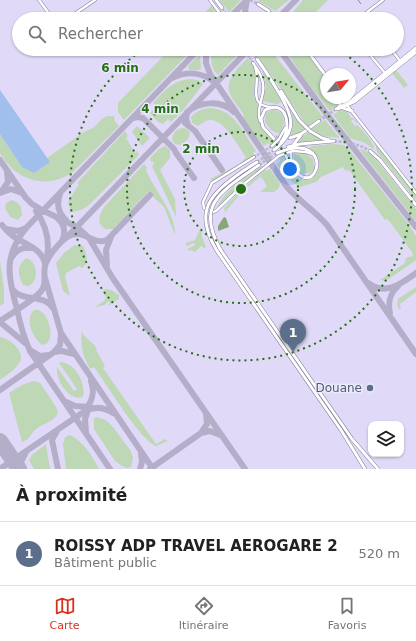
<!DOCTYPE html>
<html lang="fr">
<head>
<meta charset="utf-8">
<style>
  body { margin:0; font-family:"DejaVu Sans",sans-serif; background:#f2f2f2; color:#202124 }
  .controls { position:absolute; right:12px; bottom:12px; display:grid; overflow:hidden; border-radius:8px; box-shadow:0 1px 3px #0004 }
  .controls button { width:36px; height:36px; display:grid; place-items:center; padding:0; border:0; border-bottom:1px solid #e0e0e0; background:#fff; color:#202124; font:20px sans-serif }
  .compass { position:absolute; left:320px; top:68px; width:36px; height:36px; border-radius:50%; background:#fff; box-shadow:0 1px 3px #0004; rotate:60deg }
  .you { position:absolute; left:290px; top:169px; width:14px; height:14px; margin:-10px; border:3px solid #fff; border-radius:50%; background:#1a73e8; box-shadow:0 0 0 6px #1a73e833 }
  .badge { display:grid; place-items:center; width:26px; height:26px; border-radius:50%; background:#d93025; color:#fff; font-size:13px; font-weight:700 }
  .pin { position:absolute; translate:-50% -33px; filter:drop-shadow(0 1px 2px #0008) }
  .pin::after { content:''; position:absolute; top:21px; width:14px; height:12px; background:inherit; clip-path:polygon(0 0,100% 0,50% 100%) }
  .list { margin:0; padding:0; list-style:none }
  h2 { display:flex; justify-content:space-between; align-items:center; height:52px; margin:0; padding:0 16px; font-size:17px }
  h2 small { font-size:13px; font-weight:400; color:#757577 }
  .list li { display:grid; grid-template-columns:26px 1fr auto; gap:12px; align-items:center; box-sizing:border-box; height:64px; padding:0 16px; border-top:1px solid #e0e0e0 }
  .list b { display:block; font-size:15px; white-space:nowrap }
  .list p { margin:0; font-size:13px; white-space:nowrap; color:#757577 }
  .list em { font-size:13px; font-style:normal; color:#757577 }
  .icon { flex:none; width:22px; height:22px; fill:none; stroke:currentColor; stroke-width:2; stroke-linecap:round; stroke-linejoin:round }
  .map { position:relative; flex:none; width:416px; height:469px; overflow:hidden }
  .search { position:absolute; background:#fff; box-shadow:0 1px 3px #0004; left:12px; right:12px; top:12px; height:44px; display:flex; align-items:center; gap:10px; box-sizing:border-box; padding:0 14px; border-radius:22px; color:#757577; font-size:15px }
  .sheet { height:116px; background:#fff }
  nav { display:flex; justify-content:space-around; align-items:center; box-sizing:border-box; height:56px; border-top:1px solid #e0e0e0; background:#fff; font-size:11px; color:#757577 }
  nav a { display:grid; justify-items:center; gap:2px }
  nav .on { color:#d93025 }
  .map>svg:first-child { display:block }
</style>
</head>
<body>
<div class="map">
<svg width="416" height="469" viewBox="0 0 416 469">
  <rect width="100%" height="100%" fill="#e0daf8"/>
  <!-- green -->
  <path fill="#bed7b5" d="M219,0H241L229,12Z
    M257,0H289L275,11Z
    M303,0H328L309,19H287Z
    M212,5L218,15L220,14L223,18L199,19Z
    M170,49H193L124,120L118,112V103Z
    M212,49H241L242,50L218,75C211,69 210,58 212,49Z
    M259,49H269L273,53L323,117L308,127L257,55L259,52L257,50Z
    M285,49H305L319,68L326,82V98H337L339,102L338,105L330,111L329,110L303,77Z
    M199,55H200L201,69L198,70H189L188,67L189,65Z
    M247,59H248C262,76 253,77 254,94C254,98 257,102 258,106C260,126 261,127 275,142L271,146L268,143L264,146L242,120L244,115C240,108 231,99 229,91C226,80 239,66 247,59Z
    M262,69L282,102L277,104L262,101L266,87Z
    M396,70L408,85L404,88L392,73Z
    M190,79L198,80L203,84L184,109L171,122L168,119L163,124L158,122L150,113L156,107L153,103C165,90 172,81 190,79Z
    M209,108C234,108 244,134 256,151L253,153L255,156L212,181L210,179L240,164L246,157C238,146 224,118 209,120C204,121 202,124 198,126L192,123L191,117C196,111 202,109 209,108Z
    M272,110C286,110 286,125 280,134L271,130L265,122L266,113Z
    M340,110L347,111L351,118H353L357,122L356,123L353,119L351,121L355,126L357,125C364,132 370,137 374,147L373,149L365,143L350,138L334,116L333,115Z
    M292,111L306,129L300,133L290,135L293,127Z
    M108,116H113L115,118L114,120L119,126L75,170C54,188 24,184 7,163C5,160 1,156 0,153C0,148 0,140 0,134L22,167L50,162L47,158L84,132L93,128L103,118Z
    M325,120L339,137V138L323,136L311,129Z
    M137,126L150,138L142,146L132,132Z
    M184,128L187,129L190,133L188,139L181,145L175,144L172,140C172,133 177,128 184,128Z
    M125,131L128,136L126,138L135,153L137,151L139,155L88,206L81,210L71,212L68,202L79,184L77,183Z
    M309,132L324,140L296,144L300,138Z
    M375,143L416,195V200L377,152Z
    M333,144L345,145V147H347L407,222L416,236V260L386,281L380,280L405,263L406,258L413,256L412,252L390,222L387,219L385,220L349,170L346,171L343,167L321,177L316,182L300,187L285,177L277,164L281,161L279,159L285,155C288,162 291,170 295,175C310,192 332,164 310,149L311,146Z
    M165,146L170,150V158L160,170L175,199L176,217L152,166L154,164L153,161L151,162L150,158L159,149Z
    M361,149L368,152L378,162L416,209V221L360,150Z
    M299,152L305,153L313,159L314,168L311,173L302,174C295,169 292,161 294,153Z
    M144,164L147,168L146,170C153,188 177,215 175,235L164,207L148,192L113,229H105L99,223L100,218L99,217L104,207Z
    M262,166L263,167L246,181L219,207L217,208C224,190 247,177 262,166Z
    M270,169L280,184L279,188L274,192H260L267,186L262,178L260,177L242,192L225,212L224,208L241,190L265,170L266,171Z
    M12,200C19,202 22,207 22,215L18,220L10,217L5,208L6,203Z
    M201,227L202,237L206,247L204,248L201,246L195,252L191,250L188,251V249L195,245L194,243L186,246V243L195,240Z
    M75,245L83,246C86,252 90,263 82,268L79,266L66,273L65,276L70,296L63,291L56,263L65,252Z
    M27,258C38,263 39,280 29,286L23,285C18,275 16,267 25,259Z
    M0,261L4,288V303L0,306Z
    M416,287V292L400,304L401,308L399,309L397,305L398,299Z
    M107,289L111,290L119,295V299L108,306L110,303L108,301L105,305L95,307L104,301L106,297L102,291Z
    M34,310C49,307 58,344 42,345C33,338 24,319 34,310Z
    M82,331C84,339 93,341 97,349L96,350L105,366L103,368L156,444L165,439L168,441L156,446C140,440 106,383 94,367L90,369C83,357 80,345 82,331Z
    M0,337C10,338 27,353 19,363C15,370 7,375 0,380Z
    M61,362C76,364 86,383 83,397C69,402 55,379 57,367L74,391L77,389L59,363Z
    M33,381L38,382L41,384L56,407L58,413C54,422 43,423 36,429C30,434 31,439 22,442L9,393L22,385Z
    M96,417L106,420L113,427L130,450L133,457L131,467L127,468L122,466L115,461L94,429V419Z
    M70,435C83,441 93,457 99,469H66L63,444L65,437Z
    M46,444L50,469H34L29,460L32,455Z"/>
  <!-- forest -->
  <path fill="#87a77a" d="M224,217L226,218L229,227L218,231V226Z"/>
  <!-- water -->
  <path fill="#a1bfed" d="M0,90L50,162L34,173L22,167L0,134Z"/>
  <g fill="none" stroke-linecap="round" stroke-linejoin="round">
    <!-- taxiway -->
    <path stroke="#b4aec8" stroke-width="6" d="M247,0L245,11L249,19
      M228,19L247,0
      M277,19L296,0
      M206,49V63L210,74L287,187C299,201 315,211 327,225L416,354
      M279,49L325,112L416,227
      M172,78C187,71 202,72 214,82
      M133,118L137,117L143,118L174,149L176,153L194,178
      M185,123L195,131L222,170
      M188,125L186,119L187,112C201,101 221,100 234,112
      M0,160L26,198L32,204L42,210L77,227L89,238L112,277L245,469
      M1,192L8,182L7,171
      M0,193L11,189L22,193
      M60,194C56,205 58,213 66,220
      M36,211C46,225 50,240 47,257
      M58,219C65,225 66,232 62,241
      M2,225C5,229 9,233 13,236C24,244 43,249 45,264
      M6,229L18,231L26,228
      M66,238L249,49
      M12,257C16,250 23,247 31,248
      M107,265L106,250L111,237
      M45,278L61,333L153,469
      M368,283C385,296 401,284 416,273
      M12,289C23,303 43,293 53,308
      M390,314C388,303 389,294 398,286
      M0,321C10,314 36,299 42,290C47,283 43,274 45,266C47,257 61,240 69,236C83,228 93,246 107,240L150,195
      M0,322L25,343
      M30,350L40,356L49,355
      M54,352L62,351L74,354
      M0,390L54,352L60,345L61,334
      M64,401L75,406L90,407
      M84,411C92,403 95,392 91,381
      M57,431L52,440L58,469
      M86,432L85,419L89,407
      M201,433L210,431L220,435
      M0,469L85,411C95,406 104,407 113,413
      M22,469L21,462L26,452
      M110,469L30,351C24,338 20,324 17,309C8,277 3,255 27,227L199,49
      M140,469L142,462L141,453
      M150,469L201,433L207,424L206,414"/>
    <!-- runway -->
    <path stroke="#b4aec8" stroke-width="16" d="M0,441L19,469"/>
    <!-- minor-tunnel -->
    <path stroke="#bdb7d2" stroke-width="2.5" stroke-dasharray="2.5 1" stroke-linecap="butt" d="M219,12L223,19
      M244,49L253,63
      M254,157L272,146"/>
    <!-- major-tunnel -->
    <path stroke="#bdb7d2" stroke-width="3" stroke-dasharray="3 1.5" stroke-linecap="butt" d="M250,0L258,4
      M222,8L230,19
      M269,11L281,19
      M250,49L257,59
      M319,121L336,109
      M276,137L290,138
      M275,139L281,147L286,156
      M334,141C348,142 359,144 370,151
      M257,162L274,150
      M259,165L277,153"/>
    <defs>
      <path id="minor" d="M39,0L53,19
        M210,0L219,12
        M67,19L95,0
        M358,19L383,0
        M365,49L385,73
        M391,49L400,61
        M253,63C260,72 265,81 263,92C261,103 257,110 260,121
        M255,67C262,83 245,107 273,107
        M346,104L416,193
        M272,146L279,139L285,128
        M254,157L212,183L203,202L204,208L213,212L216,211L244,184L279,156L293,151L306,152L312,154"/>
      <path id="major" d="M216,0L222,8
        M258,4L269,11
        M306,49L326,76
        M257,59C265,70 272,81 279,93C293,116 298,131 274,150
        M281,91L299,120L306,127
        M342,98L346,104
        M338,108L340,105L339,98
        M343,108L352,111
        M336,109L352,100L416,48
        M338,109L354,102L416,52
        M310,131L322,138L329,140
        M290,138L301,134L319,121
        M274,139L263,127L261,119L265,110C288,98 292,129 281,142
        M293,145L301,135
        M288,147L300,144L334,141
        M370,151L380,160L416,205
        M277,153C284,150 291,148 298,148C335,148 310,209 286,156
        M291,154V164
        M243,171L257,162
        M246,174L259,165
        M220,249L352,439L378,469
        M217,251L341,430L365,469"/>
    </defs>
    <!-- minor casing -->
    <use href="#minor" stroke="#837e99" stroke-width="3.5"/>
    <!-- major casing -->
    <use href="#major" stroke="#837e99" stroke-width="4"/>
    <!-- minor -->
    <use href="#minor" stroke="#fff" stroke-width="2.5"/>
    <!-- major -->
    <use href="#major" stroke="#fff" stroke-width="3"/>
    <!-- rail -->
    <path stroke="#878397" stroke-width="1" stroke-dasharray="7 7" stroke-linecap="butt" d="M358,0L361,4"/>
    <defs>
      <path id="major-bridge" d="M306,127L310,131
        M220,249C199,210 214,196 246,174
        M217,251C193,211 209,195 243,171"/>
    </defs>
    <!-- major-bridge casing -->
    <use href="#major-bridge" stroke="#837e99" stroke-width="4" stroke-linecap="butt"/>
    <!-- major-bridge -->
    <use href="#major-bridge" stroke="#fff" stroke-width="3"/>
  </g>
  <!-- distance rings -->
  <g fill="none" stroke="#247014" stroke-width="2" stroke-dasharray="2 4">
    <circle cx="241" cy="189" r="57"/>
    <circle cx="241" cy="189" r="114"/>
    <path d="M223 19A171 171 0 0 1 259 19M340 50A171 171 0 1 1 142 50"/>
  </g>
  <!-- markers -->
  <circle fill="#5c6f8a" stroke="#ede9fc" stroke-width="1.5" cx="370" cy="388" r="4"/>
  <g text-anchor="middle" stroke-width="3" stroke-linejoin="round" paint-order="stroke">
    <!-- service labels -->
    <g font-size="12" fill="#4e5e75" stroke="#ede9fc" text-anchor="end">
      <text x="362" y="392">Douane</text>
    </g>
  </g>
  <circle cx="241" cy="189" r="6" fill="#247014" stroke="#ede9fc" stroke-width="2"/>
  <g font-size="12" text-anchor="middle" font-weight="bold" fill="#247014" stroke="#ede9fc" stroke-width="3" stroke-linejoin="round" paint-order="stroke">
    <text x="120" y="72">6 min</text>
    <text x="160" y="113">4 min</text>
    <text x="201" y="153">2 min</text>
  </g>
</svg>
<div class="controls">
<button><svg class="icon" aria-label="layers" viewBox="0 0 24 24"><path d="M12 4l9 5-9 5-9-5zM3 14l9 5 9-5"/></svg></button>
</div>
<svg class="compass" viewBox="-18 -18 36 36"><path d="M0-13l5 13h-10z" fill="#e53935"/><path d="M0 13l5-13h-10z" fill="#757577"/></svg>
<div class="you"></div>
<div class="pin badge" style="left:293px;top:352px;background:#5c6f8a">1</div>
<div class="search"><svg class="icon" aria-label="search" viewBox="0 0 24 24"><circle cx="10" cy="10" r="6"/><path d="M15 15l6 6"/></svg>Rechercher</div>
</div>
<section class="sheet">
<h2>À proximité<small></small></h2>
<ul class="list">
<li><span class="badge" style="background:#5c6f8a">1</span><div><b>ROISSY ADP TRAVEL AEROGARE 2</b><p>Bâtiment public</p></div><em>520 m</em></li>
</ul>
</section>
<nav>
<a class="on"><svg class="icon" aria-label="map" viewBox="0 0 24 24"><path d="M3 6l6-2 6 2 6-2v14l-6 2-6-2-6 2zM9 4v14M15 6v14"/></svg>Carte</a>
<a><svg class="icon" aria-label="directions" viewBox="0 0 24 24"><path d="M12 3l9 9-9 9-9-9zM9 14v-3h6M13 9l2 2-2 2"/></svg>Itinéraire</a>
<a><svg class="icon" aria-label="saved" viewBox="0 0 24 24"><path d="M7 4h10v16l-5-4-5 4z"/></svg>Favoris</a>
</nav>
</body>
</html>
